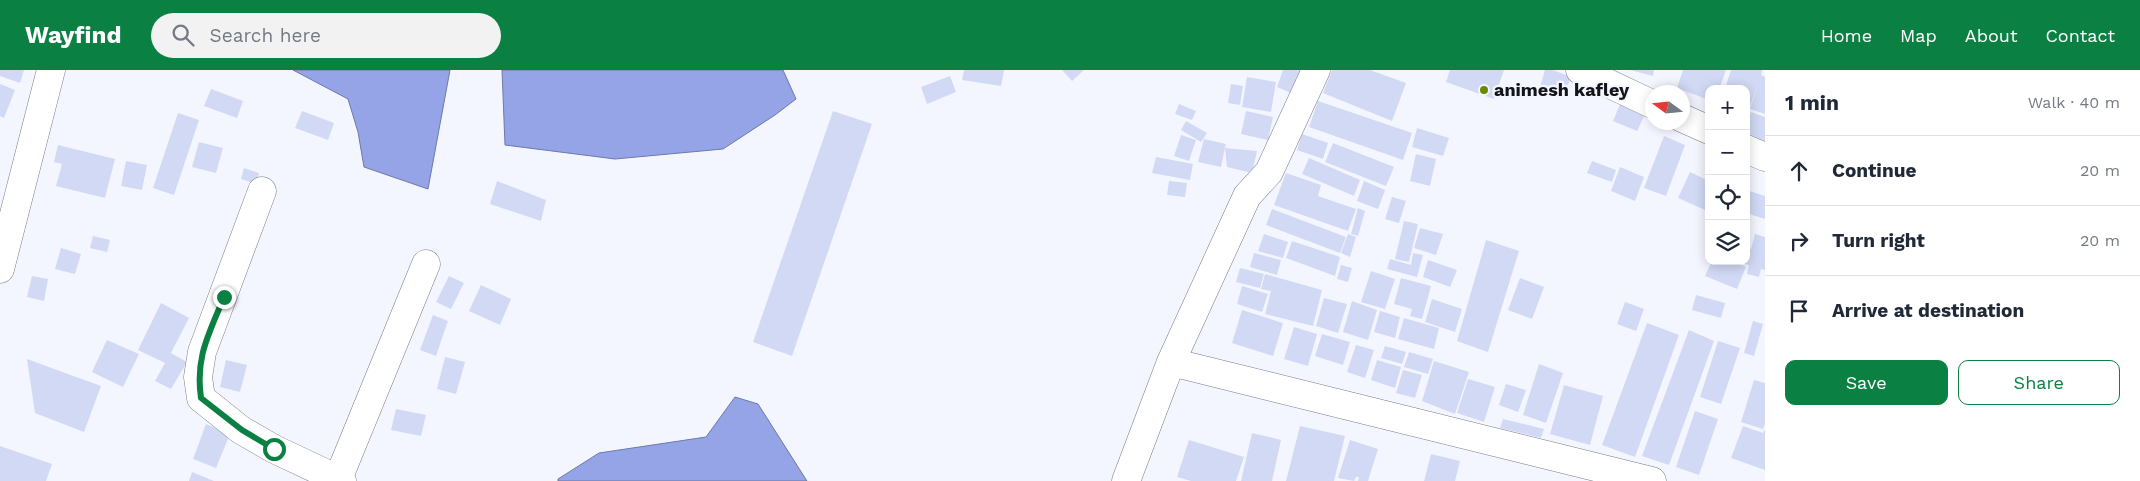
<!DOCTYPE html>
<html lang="en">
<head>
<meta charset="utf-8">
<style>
  body { margin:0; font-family:"Work Sans",sans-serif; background:#f2f2f3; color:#1f2937 }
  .controls { position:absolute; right:15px; top:15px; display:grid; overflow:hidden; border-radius:10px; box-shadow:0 2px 12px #0003 }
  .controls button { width:45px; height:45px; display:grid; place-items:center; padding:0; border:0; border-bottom:1px solid #e0e1e3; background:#fff; color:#1f2937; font:25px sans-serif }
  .compass { position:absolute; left:1645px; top:15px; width:45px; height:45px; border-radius:50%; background:#fff; box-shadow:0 2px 12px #0003; rotate:285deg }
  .stop { position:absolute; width:15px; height:15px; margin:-11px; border:4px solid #0b8043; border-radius:50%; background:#fff }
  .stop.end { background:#0b8043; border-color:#fff; box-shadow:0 1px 5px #0008 }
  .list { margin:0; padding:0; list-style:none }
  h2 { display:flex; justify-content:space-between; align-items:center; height:65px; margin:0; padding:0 20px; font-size:21px }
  h2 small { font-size:16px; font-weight:400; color:#747a83 }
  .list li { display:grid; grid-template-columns:32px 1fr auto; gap:15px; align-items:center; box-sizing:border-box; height:70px; padding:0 20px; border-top:1px solid #e0e1e3 }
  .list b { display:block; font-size:19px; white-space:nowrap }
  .list em { font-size:16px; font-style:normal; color:#747a83 }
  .actions { display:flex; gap:10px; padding:15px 20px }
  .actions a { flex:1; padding:11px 0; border:1px solid #0b8043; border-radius:10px; text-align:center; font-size:18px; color:#0b8043 }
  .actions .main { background:#0b8043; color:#fff }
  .icon { flex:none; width:28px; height:28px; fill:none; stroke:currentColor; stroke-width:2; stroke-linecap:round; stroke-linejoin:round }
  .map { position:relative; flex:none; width:1765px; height:411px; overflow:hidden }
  header { display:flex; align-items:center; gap:30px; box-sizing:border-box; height:70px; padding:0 25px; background:#0b8043; color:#fff }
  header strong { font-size:24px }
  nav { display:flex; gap:28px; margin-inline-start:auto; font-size:18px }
  .search { width:350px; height:45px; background:#f2f2f3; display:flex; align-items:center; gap:12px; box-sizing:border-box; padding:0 18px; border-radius:28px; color:#747a83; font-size:19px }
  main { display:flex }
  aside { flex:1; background:#fff }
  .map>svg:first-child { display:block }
</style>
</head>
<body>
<header>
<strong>Wayfind</strong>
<div class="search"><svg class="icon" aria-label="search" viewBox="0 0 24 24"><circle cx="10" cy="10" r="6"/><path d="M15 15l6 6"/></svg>Search here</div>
<nav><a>Home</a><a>Map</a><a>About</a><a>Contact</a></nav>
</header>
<main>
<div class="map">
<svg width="1765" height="411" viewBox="0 0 1765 411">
  <rect width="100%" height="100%" fill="#f4f6ff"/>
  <!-- water -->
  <path fill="#94a4e6" stroke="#6d79a8" d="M293,0H450L428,119L364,97L358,62L348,29Z
    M502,0H783L796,29L775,45L723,79L615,89L505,75Z
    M735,327L758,334L807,411H558V409L599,383L706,367Z"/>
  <!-- building -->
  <path fill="#d1d9f5" d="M0,0H24L20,13L0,6Z
    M964,0H1004L1001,16L962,10Z
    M1062,0H1084L1072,11Z
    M1283,0H1302L1293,24L1277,17Z
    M1332,0H1370L1406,13L1392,51L1323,23Z
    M1450,0H1504L1494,29L1446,12Z
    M1545,0H1553L1571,7L1564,26L1540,17Z
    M1630,0H1654L1653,6Z
    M1683,0H1726L1719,19H1709V30L1677,18Z
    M1731,0H1762L1761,5L1765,7V44L1750,39L1758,14L1747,45L1746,19H1725Z
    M950,6L956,22L927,34L921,17Z
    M1247,7L1276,12L1271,42L1242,37Z
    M0,14L15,20L4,48L0,46Z
    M1231,14L1243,16L1240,35L1228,33Z
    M211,19L243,31L237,48L204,36Z
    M1318,31L1412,63L1403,90L1309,57Z
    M1621,32L1646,42L1637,61L1613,51Z
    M1179,34L1196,41L1192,50L1175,44Z
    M302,41L334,53L328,70L295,58Z
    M833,41L872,54L792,286L753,272Z
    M1246,41L1273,47L1268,70L1241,64Z
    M1751,42L1765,47V72L1746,66V57Z
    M178,43L199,50L174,125L153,118Z
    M1186,51L1207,63L1201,72L1181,60Z
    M1417,58L1449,68L1443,86L1412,77Z
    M1302,64L1328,73L1323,89L1297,80Z
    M1181,65L1196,70L1189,91L1174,86Z
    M1664,66L1685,75L1666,126L1644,118Z
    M1204,69L1226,74L1225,78L1257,81L1252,103L1227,97L1225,78L1221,97L1198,92Z
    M199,72L223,78L216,103L192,97Z
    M1333,73L1394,97L1386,116L1325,92Z
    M58,75L115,89L105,128L56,116L62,94L54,92Z
    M1416,84L1436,89L1430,116L1410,111Z
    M1156,87L1193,94L1190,110L1152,103Z
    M1309,88L1360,110L1354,126L1302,104Z
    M126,91L147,95L142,120L121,116Z
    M1592,91L1616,100L1612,112L1587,103Z
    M1620,97L1644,107L1635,131L1611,121Z
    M244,98L259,103L256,114L241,109Z
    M1690,102L1709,111V132L1705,140L1678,128Z
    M1286,103L1321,115L1318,126L1356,139L1348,161L1274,135Z
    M497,111L546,130L541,151L490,134Z
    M1169,111L1187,113L1185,127L1167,125Z
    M1364,111L1385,120L1378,139L1357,131Z
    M1746,120L1765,126V149L1746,143Z
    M1392,127L1406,131L1399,153L1385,149Z
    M1358,138L1365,141L1358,166L1351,164Z
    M1272,139L1346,167L1340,183L1266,155Z
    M1404,151L1418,154L1409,192L1395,189Z
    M1420,158L1443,164L1436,185L1414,178Z
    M1264,164L1288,172L1283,188L1258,181Z
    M1348,164L1356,167L1350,187L1341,183Z
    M1755,164L1765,167V200L1761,199L1759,207L1747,204L1749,195L1736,192L1746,191V177L1751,179Z
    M93,166L110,170L107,182L90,178Z
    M1486,170L1519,181L1488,282L1457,271Z
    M1292,171L1340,187L1335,206L1286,188Z
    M61,178L81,184L75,204L55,199Z
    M1254,183L1281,190L1277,205L1250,197Z
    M1413,183L1423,185L1417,207L1387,199L1390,189L1411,195Z
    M1428,190L1457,200L1450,217L1423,207Z
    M1712,191H1733L1746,197L1737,219L1705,206Z
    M1341,195L1352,198L1348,212L1337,209Z
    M1240,198L1264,204L1260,218L1236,212Z
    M1371,201L1395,209L1385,239L1361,232Z
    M1265,204L1322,220L1313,256L1265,244L1271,221L1261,219Z
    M32,206L48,209L44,231L27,227Z
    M449,206L464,213L451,239L436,232Z
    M1401,208L1431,216L1422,249L1410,246L1412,239L1394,234Z
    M1520,208L1544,217L1532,249L1508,240Z
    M481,215L511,229L500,255L469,241Z
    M1242,216L1268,224L1262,242L1237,234Z
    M1696,225L1725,233L1721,248L1692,240Z
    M1324,228L1347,234L1338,263L1316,256Z
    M1432,229L1462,239L1455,262L1425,252Z
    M1352,231L1377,240L1368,270L1343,262Z
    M1625,232L1644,239L1636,261L1617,254Z
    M161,233L189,248L171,283L187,292L171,319L155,311L165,293L138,280Z
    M1242,240L1283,253L1273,286L1232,273Z
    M1380,241L1400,247L1395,268L1374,262Z
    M433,245L448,251L436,286L420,280Z
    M1404,248L1439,258L1434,279L1398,269Z
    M1753,251L1763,254L1754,286L1744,283Z
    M1647,253L1679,265L1635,387L1602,375Z
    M1294,257L1317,264L1308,296L1284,289Z
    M1689,260L1714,271L1669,395L1642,386Z
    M1322,264L1350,272L1343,295L1315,286Z
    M107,270L139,284L123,317L92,302Z
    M1718,271L1740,278L1721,334L1700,327Z
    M1356,275L1374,280L1365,308L1347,302Z
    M1385,276L1406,282L1402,294L1381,288Z
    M1409,282L1433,289L1428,304L1404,297Z
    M445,287L465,292L456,324L437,319Z
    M27,289L101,316L84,362L35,343Z
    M226,290L247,295L240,322L220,317Z
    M1377,290L1401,297L1395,318L1371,310Z
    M1434,291L1469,302L1455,344L1422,331Z
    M1539,294L1563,303L1546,353L1523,345Z
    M1403,300L1422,305L1415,328L1396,323Z
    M1468,309L1495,317L1484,352L1457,343Z
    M1754,310L1765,313V354L1763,359L1741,352Z
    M1506,314L1526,320L1518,342L1499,335Z
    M1564,315L1603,326L1590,375L1550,364Z
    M396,339L426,345L421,366L391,360Z
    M1695,341L1718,349L1699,405L1676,397Z
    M1503,349L1544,359L1541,368L1500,358Z
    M206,354L230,364L216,398L193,389Z
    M1300,356L1345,366L1334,411H1286Z
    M1743,356L1763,363L1765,359V400L1731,388Z
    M1252,363L1281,370L1272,411H1241Z
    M1189,370L1244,387L1236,411H1191L1177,407Z
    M1350,370L1378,379L1368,411H1358L1359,407H1356L1354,411L1338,408Z
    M0,376L52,394L46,411H0Z
    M1431,384L1460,391L1455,411H1424Z
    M192,402L214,411H189Z"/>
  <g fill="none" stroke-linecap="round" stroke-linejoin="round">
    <defs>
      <path id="minor" d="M1580,0L1652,34
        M1682,48L1709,60
        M1746,79L1765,87
        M262,121L202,282L198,307L201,328L241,360L274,379L342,411
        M0,199L51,0
        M1171,292L1652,411
        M338,409L426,194
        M1126,411L1171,292L1247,126L1269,102L1316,0"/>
    </defs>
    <!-- minor casing -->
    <use href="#minor" stroke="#777a86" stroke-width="29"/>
    <!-- minor -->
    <use href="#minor" stroke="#fff" stroke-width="28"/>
  </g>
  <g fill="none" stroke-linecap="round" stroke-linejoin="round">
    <!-- route -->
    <path stroke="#0b8043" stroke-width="6" d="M224,227C209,264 195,287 201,328L242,360L274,379"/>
  </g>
  <!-- markers -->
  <circle fill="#6c8901" stroke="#f4f6ff" stroke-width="2" cx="1484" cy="20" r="5"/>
  <g text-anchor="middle" stroke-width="4.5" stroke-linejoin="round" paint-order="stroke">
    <!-- poi labels -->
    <g font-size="18" font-weight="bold" fill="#121418" stroke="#f4f6ff" text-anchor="start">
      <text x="1494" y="26">animesh kafley</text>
    </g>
  </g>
</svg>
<div class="controls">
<button>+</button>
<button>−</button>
<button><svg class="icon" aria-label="locate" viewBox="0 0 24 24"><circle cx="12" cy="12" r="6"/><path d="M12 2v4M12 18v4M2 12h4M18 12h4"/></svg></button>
<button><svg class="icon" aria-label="layers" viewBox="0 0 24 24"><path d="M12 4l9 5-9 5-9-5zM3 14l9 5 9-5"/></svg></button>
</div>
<svg class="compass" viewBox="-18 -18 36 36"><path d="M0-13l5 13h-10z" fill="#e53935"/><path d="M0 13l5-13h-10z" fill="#747a83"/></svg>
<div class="stop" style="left:274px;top:379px"></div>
<div class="stop end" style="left:224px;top:227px"></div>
</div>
<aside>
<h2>1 min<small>Walk · 40 m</small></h2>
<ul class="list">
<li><svg class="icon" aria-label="ahead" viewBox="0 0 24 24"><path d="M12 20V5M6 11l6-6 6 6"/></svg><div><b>Continue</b></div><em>20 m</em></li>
<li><svg class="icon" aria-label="right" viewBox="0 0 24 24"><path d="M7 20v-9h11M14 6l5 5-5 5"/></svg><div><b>Turn right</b></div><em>20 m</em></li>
<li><svg class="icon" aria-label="arrive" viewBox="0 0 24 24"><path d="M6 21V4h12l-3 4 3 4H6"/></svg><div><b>Arrive at destination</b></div></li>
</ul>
<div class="actions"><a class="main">Save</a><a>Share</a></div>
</aside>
</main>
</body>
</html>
